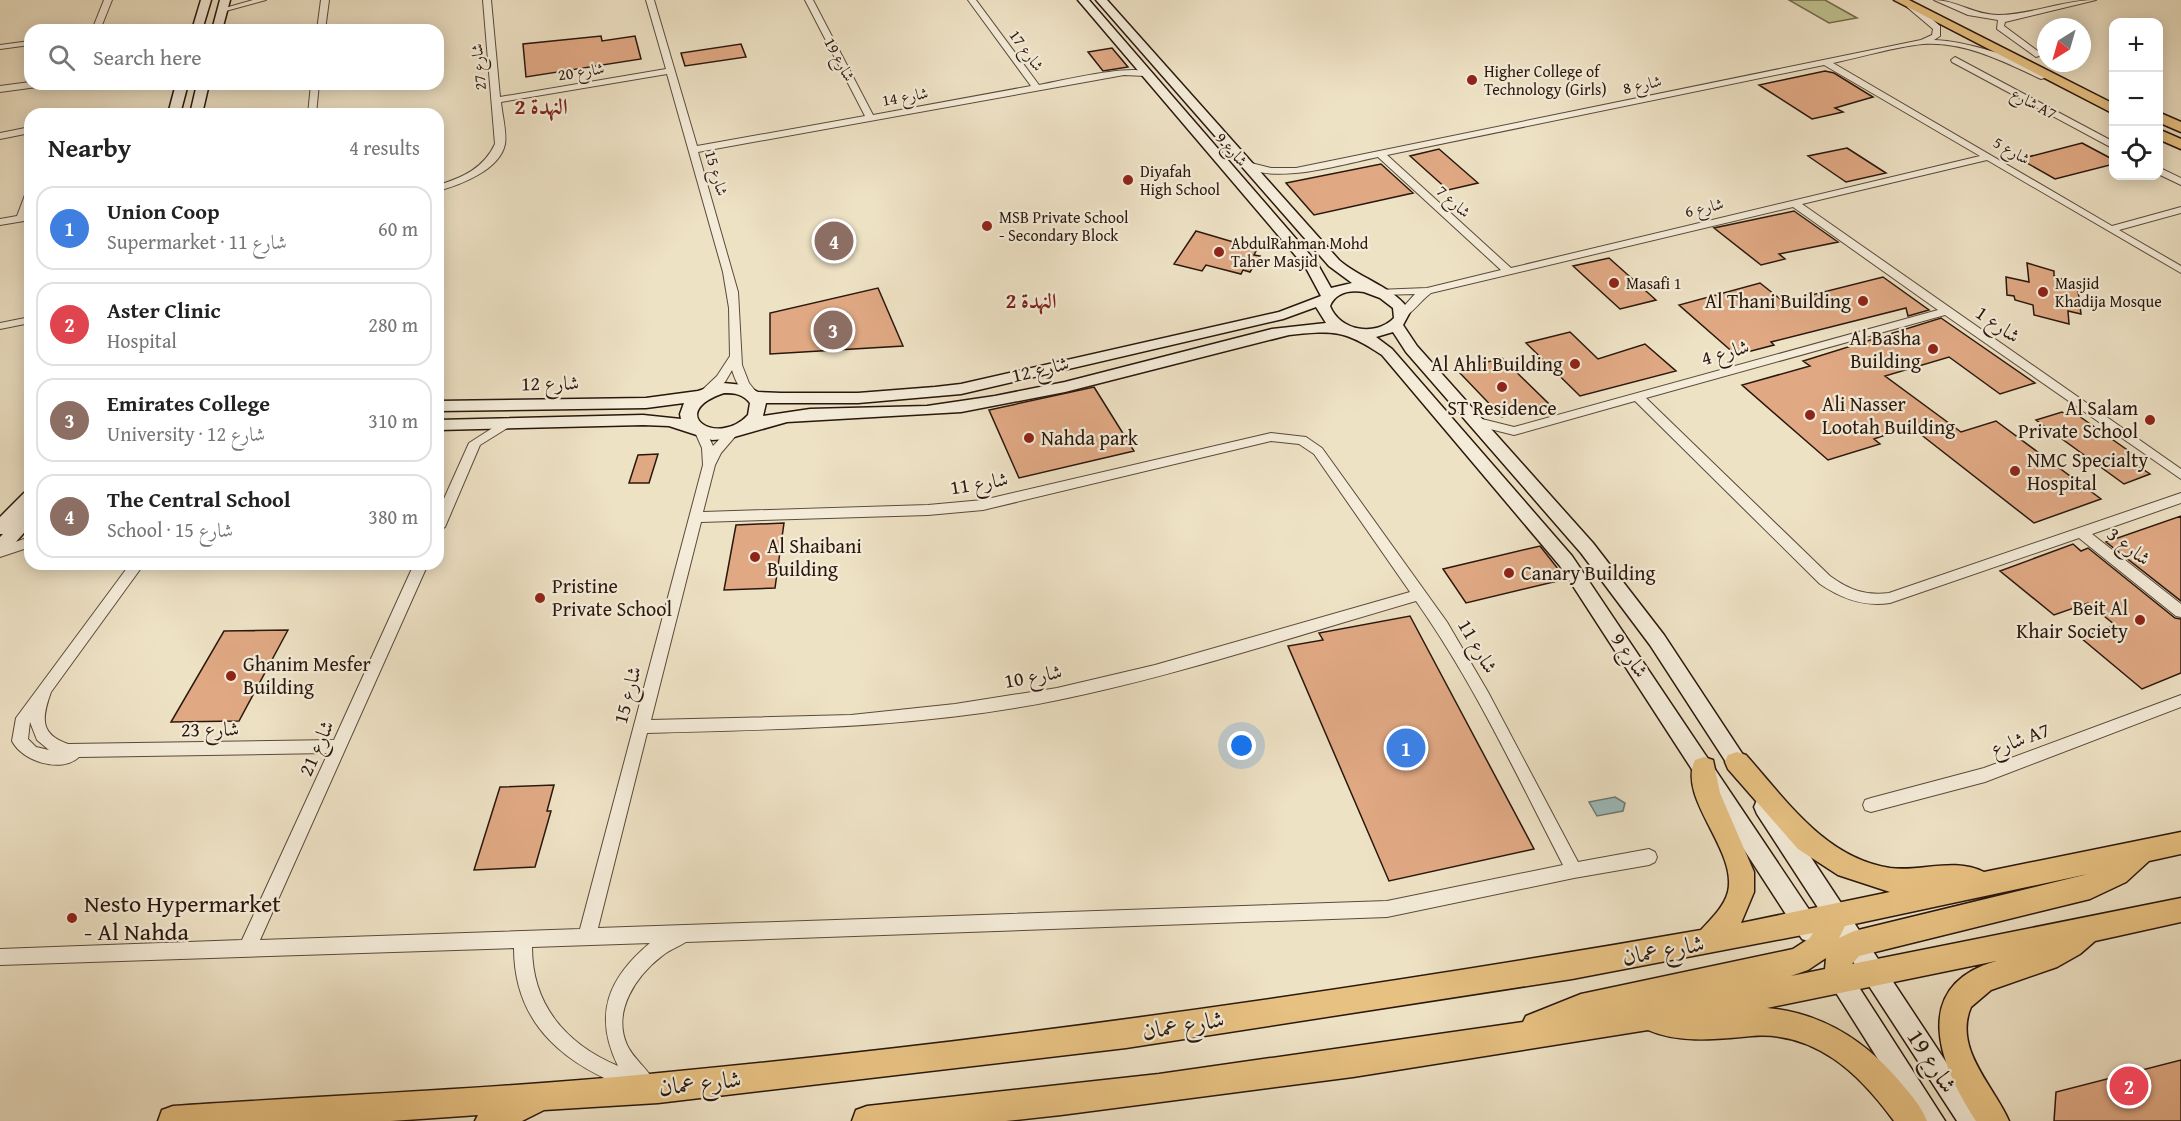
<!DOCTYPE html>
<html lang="en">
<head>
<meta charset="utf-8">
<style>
  body { margin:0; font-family:"Gentium Book Plus",Amiri,serif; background:#f6f6f6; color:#222 }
  .controls { position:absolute; right:18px; top:18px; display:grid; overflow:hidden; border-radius:12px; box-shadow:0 3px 15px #0003 }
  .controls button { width:54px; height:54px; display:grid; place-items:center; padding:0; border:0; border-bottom:2px solid #e0e0e0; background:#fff; color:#222; font:30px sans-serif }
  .compass { position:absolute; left:2037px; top:18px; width:54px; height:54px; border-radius:50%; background:#fff; box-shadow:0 3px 15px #0003; rotate:217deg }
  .you { position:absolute; left:1242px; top:746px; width:21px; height:21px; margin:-15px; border:4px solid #fff; border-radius:50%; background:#1a73e8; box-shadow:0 0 0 9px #1a73e833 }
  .badge { display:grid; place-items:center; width:39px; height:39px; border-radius:50%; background:#8f2418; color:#fff; font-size:20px; font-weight:700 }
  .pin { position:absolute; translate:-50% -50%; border:3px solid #fff; box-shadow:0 2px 6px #0006 }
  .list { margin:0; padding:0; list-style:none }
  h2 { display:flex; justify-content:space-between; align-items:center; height:78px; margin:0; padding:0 24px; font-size:26px }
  h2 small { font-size:20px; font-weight:400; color:#767676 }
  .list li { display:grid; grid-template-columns:39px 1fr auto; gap:18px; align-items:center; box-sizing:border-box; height:84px; margin:0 12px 12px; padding:0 12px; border:2px solid #e0e0e0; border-radius:18px }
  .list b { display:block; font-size:22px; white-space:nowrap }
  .list p { margin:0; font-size:20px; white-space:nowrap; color:#767676 }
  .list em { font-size:20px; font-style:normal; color:#767676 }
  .icon { flex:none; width:33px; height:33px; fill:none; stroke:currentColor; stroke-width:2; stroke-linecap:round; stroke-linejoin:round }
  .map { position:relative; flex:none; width:2181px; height:1121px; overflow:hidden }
  .search { position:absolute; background:#fff; box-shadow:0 3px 15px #0003; left:24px; top:24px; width:420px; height:66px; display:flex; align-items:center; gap:15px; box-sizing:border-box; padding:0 21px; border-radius:18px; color:#767676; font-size:22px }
  .panel { position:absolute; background:#fff; box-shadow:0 3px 15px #0003; left:24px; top:108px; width:420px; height:462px; border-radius:18px }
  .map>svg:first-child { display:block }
</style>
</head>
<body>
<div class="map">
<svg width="2181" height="1121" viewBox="0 0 2181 1121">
  <rect width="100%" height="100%" fill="#eee2c5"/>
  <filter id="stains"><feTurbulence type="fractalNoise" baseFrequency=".00333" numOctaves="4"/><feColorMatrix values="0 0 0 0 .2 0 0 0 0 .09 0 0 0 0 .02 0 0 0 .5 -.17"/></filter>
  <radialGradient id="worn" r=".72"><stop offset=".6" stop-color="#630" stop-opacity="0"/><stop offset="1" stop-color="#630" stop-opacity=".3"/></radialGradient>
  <!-- green -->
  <path fill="#bfc290" stroke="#746c4e" stroke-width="1.5" d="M1789,0H1825L1857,18L1829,23Z"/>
  <!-- water -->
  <path fill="#9cbcbc" stroke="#6e7a76" stroke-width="1.5" d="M1615,797L1625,803L1623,811L1597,816L1589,802Z"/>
  <!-- building -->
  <path fill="#e0a984" stroke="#29170d" stroke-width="1.5" d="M601,36L602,41L635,36L641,59L526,77L523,44Z
    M741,44L746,57L685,66L681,53Z
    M1112,48L1128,67L1103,71L1088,52Z
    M1825,71L1834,73L1873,97L1835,108L1843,112L1812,119L1759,85Z
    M2082,143L2114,160V164L2055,179L2020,159Z
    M1847,148L1886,173L1846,182L1808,156Z
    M1439,149L1478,183L1448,190L1410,156Z
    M1381,164L1413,193L1314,215L1286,183Z
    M1794,211L1838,242L1779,254L1785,259L1761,265L1714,228Z
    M1196,231L1257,249L1254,255L1260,256L1250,272L1243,270L1241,274L1206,265L1202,271L1174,264Z
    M1609,258L1656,300L1620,309L1573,266Z
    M2027,263L2054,271V276L2073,284V289L2078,290L2081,314L2068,311L2069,324L2034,315L2033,305L2015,300L2014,296L2007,295L2006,277L2029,282Z
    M1883,277L1929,310L1908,316L1906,308L1771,342L1774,345L1736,355L1679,305L1760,283L1784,302Z
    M878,288L903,346L770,354V313Z
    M1941,318L2035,383L2000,394L1949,357L1885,376L1961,432L1996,421L2101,499L2034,523L1910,426L1874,439L1880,444L1828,460L1742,385L1810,366L1803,361Z
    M1570,332L1598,359L1645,344L1676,371L1580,396L1526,343Z
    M1502,358L1548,403L1502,417L1457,370Z
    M1094,387L1134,451L1019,478L989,410Z
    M2062,412L2068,416L2076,414L2136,456L2128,459L2150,474L2124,484L2036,420Z
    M658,454L649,483H629L638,455Z
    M2181,516V601L2106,542Z
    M784,523L775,588L724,590L736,525Z
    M2073,544L2081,551L2088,548L2175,618L2181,619V673L2142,689L2081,638L2115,625L2088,603L2054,615L2000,571Z
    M1540,546L1566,579L1466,603L1443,569Z
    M1410,616L1534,849L1389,881L1288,646L1323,640L1319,633Z
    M288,630L239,721L171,722L224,631Z
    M554,785L547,811H551L535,867L474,870L500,787Z
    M2181,1060V1121H2054L2056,1092Z"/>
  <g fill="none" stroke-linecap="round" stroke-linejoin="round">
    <defs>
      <path id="street" d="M104,0H112L100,30H92Z
        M253,0H266L222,12L218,10Z
        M321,0H329L325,30H317Z
        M483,0H491L500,97L666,69L646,0H654L697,146L865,116L805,0H813L873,115L1031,86L968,0H976L1039,85C1061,81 1134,63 1149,73L1145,76L1124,75L698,152L738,292L742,365L749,383L757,393L751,397C741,393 735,380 732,370L725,382L705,397L699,393L717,376L730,356L729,308L723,272L667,74L501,102C502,114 507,132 505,144C500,170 460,185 438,191V185C462,178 484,168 495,144Z
        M1934,0C1956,0 1974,15 1998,15C2031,15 2063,0 2096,0L2005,22L2004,26L2039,52V56L2036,57L1997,29L1998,20L1968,15Z
        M1907,3H1913L1940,26V36L1934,40C1965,41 2024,58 2048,77L2041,79C2005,62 1964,41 1923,44C1893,47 1862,57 1833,63L2112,226L2181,207V213L2119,230L2181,266V273L1987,160L1802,204L2181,469V479L1945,315L1646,398L1830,576C1849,590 1866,596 1889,593L2181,493V503L2092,534L2181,604V617L2176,616L2079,538L1890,603C1864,607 1842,599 1820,584L1635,401L1514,435L1474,425L1472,422L1474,419L1478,418L1514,427L1938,310L1793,207L1431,293C1420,301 1412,314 1401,319L1395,316L1415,294L1381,295L1376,292L1377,290L1427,288L1501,270L1378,157C1343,164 1272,186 1242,165L1247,162L1271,168H1296L1921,40L1932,35L1933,29L1907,7ZM1824,65L1980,156L1511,268L1387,155Z
        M30,41V45L0,49V45Z
        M1955,57L2114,142V149L1952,62L1951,60Z
        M30,82L41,84L37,87L0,92V86Z
        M311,84H319L316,114H308Z
        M30,127V133L0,139V133Z
        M2158,167L2181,178V185L2158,174Z
        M30,192L28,214H30V220L0,225V219L17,216L25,195Z
        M30,317V323L0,329V323Z
        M505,420L511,424L509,427L480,445L445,527L438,532V512L469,443Z
        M701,428L705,429L713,446L729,429L733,428L739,432L721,453L715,465L703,512L928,505L983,500L1271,433L1306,437L1322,448L1447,622L1488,692L1578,862L1649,849L1655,852L1657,857L1655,862L1649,865L1574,878L1387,917L686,942C678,947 669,950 662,956C636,976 612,1011 627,1045C634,1060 648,1068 654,1082L652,1089L645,1091L640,1090L636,1091C568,1067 514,1027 514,948L0,965V949L242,940L328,753L79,757C61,774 22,761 12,741L16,718L130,564H144L51,692C42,717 39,734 68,744L334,740L414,564H428L260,940L580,929L703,465L702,448L695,432ZM1271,441L1299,444L1314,454L1410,592L1155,665L1057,688L955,704L851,715L651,720L701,522L928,515L983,510ZM1416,601C1474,683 1517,776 1563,865L1387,901L598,928L647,733C785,729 923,728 1058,700C1179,675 1298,635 1416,601ZM30,722L37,740L49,750L36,747L28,739ZM650,943C608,978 593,1015 618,1066C566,1044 532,1005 532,947Z
        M30,537V547L0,557V547Z
        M2181,695V707L1985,782L1871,812L1865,810L1863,805L1865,800L1871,798L1984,768Z"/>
      <path id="secondary" d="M201,0H211L202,30H192Z
        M220,0H230L222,30H212Z
        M1078,0H1089L1317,263L1331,288L1352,283L1329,266L1096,0H1107L1339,260C1359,278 1398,289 1410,312L1403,325L1417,346L1593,543L1664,635L1751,767L1754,773L1751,779L1744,782L1737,779L1650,645L1581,553L1406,352L1393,332L1376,337L1392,349L1572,556L1818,923L1822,931L1818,939L1810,942L1802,939L1560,566L1382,355C1345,330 1333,330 1289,335L1065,392L961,412L787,422L727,439L712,440L669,426L643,425L438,430V420L643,415L681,419L680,414L684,403L646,408L438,411V401L646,398L698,391L723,383L744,385L758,392L781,393H858L935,387L961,384L1279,312L1321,296L1306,268ZM1364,292L1380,298L1393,308L1394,318C1375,337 1340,331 1330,306C1336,292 1350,290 1364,292ZM1316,307L1326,323L1272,329L1065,382L995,396L927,406L810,409L763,416L766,403H858L961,394L1283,319ZM724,393C735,393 743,394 750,403L748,415C717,448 665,413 724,393Z
        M176,84H188L180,114H168Z
        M197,84H209L202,114H190Z
        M30,491V526L6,553L0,555V537L3,534H0V517L24,493Z
        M1765,798L1773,800L1985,1121H1957L1757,814L1754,807L1757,800Z
        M1836,961L1844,964L1945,1121H1917L1828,980L1824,972L1828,964Z"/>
      <path id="primary" d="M1894,0H1909L2114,104V114Z
        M2158,112L2181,122V132L2158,122Z
        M2158,129L2181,139V149L2158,139Z
        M1737,752L1746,755C1786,800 1825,858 1890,868C1921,872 1954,857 1984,872L2181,832V854L2149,861L2126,882L2090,899L1859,956L1852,964L2181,898V922L2095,941L2080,954L2057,967L1991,990L1971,1007C1953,1049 1994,1086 2009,1121H1976C1939,1065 1909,986 1996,961L1767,1008C1822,1013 1865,1040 1901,1083C1911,1095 1921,1106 1927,1121H1894C1859,1073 1815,1031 1752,1036C1718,1039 1680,1044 1648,1030L1353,1077L1061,1115L1006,1121H852L856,1110L867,1106L1159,1074L1523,1022L1526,1016L1581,994L1793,949L1810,938L1813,933L1572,979L1126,1048L658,1103L544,1110L522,1121H475L478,1115L391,1121H158L162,1110L173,1106C335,1095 498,1089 659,1073C1008,1040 1356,990 1701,930C1711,919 1724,907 1728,892C1738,850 1677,799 1695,760L1704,757L1713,760L1720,793L1754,872V892L1741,923L1890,892L1838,875L1798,849L1728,769L1725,762L1728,755ZM2088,874L1854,931L1839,938L1845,926ZM1826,958L1825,969L1791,976L1808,970Z"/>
    </defs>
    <!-- street casing -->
    <use href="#street" stroke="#5a4a3b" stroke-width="2"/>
    <!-- secondary casing -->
    <use href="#secondary" stroke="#29170d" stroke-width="3"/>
    <!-- primary casing -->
    <use href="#primary" stroke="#29170d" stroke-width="3"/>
    <!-- street -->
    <use href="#street" fill="#f4ecd9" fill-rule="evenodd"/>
    <!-- secondary -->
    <use href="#secondary" fill="#f4ecd9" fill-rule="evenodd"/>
    <!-- primary -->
    <use href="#primary" fill="#e7c182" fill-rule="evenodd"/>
  </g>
  <!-- markers -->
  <g fill="#8f2418" stroke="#f4ecd9" stroke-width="2">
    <circle cx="1472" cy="80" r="6"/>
    <circle cx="1128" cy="180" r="6"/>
    <circle cx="987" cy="226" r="6"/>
    <circle cx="1219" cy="252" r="6"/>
    <circle cx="1614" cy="283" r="6"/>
    <circle cx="2043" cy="292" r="6"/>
    <circle cx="1863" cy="301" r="6"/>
    <circle cx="1933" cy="349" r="6"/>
    <circle cx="1575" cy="364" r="6"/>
    <circle cx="1502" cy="387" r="6"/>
    <circle cx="1810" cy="415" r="6"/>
    <circle cx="2150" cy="420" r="6"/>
    <circle cx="1029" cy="438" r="6"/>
    <circle cx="2015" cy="471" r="6"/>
    <circle cx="755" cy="557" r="6"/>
    <circle cx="1509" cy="573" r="6"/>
    <circle cx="540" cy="598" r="6"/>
    <circle cx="2140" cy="620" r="6"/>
    <circle cx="231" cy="676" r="6"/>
    <circle cx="72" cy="918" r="6"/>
  </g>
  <g text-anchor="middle" stroke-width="4.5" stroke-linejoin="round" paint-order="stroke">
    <!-- far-street labels -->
    <g font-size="16" fill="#29170d" stroke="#f4ecd9">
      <text transform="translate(1027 50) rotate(54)" y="6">شارع 17</text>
      <text transform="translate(840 59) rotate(62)" y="6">شارع 19</text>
      <text transform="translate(478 67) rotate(-95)" y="6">شارع 27</text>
      <text transform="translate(581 71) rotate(-9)" y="6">شارع 20</text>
      <text transform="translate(1642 84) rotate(-12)" y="6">شارع 8</text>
      <text transform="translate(905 96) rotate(-10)" y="6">شارع 14</text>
      <text transform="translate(2034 103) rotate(28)" y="6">شارع A7</text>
      <text transform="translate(1232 149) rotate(49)" y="6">شارع 9</text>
      <text transform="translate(2012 150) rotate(30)" y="6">شارع 5</text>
      <text transform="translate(717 173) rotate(74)" y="6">شارع 15</text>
      <text transform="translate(1454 201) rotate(42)" y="6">شارع 7</text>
      <text transform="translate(1704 207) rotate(-13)" y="6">شارع 6</text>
    </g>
    <!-- far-poi labels -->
    <g font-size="16" fill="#29170d" stroke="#f4ecd9" text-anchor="start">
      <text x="1484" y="77">Higher College of<tspan x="1484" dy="18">Technology (Girls)</tspan></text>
      <text x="1140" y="177">Diyafah<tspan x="1140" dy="18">High School</tspan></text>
      <text x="999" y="223">MSB Private School<tspan x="999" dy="18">- Secondary Block</tspan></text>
      <text x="1231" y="249">AbdulRahman Mohd<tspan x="1231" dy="18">Taher Masjid</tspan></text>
      <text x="1626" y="289">Masafi 1</text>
      <text x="2055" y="289">Masjid<tspan x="2055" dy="18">Khadija Mosque</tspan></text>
    </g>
    <!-- poi labels -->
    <g font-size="20" fill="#29170d" stroke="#f4ecd9" text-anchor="start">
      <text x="1851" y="308" text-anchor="end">Al Thani Building</text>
      <text x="1921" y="345" text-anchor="end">Al Basha<tspan x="1921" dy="23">Building</tspan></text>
      <text x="1563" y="371" text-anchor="end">Al Ahli Building</text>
      <text x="1822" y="411">Ali Nasser<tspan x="1822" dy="23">Lootah Building</tspan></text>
      <text x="1502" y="415" text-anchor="middle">ST Residence</text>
      <text x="2138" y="415" text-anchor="end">Al Salam<tspan x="2138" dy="23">Private School</tspan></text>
      <text x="1041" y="445">Nahda park</text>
      <text x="2027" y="467">NMC Specialty<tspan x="2027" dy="23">Hospital</tspan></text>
      <text x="767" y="553">Al Shaibani<tspan x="767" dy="23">Building</tspan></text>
      <text x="1521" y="580">Canary Building</text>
      <text x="552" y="593">Pristine<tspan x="552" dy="23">Private School</tspan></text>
      <text x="2128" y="615" text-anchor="end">Beit Al<tspan x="2128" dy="23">Khair Society</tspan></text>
      <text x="243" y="671">Ghanim Mesfer<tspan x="243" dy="23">Building</tspan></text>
    </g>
    <!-- street labels -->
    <g font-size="20" fill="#29170d" stroke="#f4ecd9">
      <text transform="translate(1998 324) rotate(35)" y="7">شارع 1</text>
      <text transform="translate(1725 352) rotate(-16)" y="7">شارع 4</text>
      <text transform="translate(1040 369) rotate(-13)" y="7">شارع 12</text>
      <text transform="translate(550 383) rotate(-1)" y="7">شارع 12</text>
      <text transform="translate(979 483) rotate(-9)" y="7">شارع 11</text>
      <text transform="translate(2129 546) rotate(38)" y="7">شارع 3</text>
      <text transform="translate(1478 646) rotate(60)" y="7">شارع 11</text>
      <text transform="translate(1630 655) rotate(56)" y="7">شارع 9</text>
      <text transform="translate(1033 676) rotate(-10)" y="7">شارع 10</text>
      <text transform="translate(627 695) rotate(-75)" y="7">شارع 15</text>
      <text transform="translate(210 729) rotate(-1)" y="7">شارع 23</text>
      <text transform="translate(2020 739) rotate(-20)" y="7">شارع A7</text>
      <text transform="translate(316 748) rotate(-66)" y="7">شارع 21</text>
    </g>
    <!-- neighbourhood labels -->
    <g font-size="21" font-weight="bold" fill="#7a1f14" stroke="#f4ecd9">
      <text x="1031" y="308">النهدة 2</text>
    </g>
    <!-- far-district labels -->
    <g font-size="22" font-weight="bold" fill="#7a1f14" stroke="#f4ecd9">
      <text x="541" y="114">النهدة 2</text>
    </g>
    <!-- near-poi labels -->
    <g font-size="24" fill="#29170d" stroke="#f4ecd9" text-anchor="start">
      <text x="84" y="912">Nesto Hypermarket<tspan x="84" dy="28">- Al Nahda</tspan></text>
    </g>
    <!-- near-street labels -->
    <g font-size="24" fill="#29170d" stroke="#f4ecd9">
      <text transform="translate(1663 950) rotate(-10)" y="8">شارع عمان</text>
      <text transform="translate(1183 1025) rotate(-9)" y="8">شارع عمان</text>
      <text transform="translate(1932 1061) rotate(57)" y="8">شارع 19</text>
      <text transform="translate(700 1083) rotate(-6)" y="8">شارع عمان</text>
    </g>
  </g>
  <rect width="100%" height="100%" filter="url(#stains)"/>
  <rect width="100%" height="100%" fill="url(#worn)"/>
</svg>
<div class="controls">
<button>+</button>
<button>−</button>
<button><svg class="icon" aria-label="locate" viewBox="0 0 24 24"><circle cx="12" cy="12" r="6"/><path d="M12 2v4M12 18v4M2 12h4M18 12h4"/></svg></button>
</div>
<svg class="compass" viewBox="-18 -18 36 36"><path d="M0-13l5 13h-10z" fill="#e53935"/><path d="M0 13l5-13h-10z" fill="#767676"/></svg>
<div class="you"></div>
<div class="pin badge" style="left:1406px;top:748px;background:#3f7fe0">1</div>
<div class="pin badge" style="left:2129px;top:1086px;background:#e0444e">2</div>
<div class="pin badge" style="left:833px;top:330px;background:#8d6e63">3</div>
<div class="pin badge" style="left:834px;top:241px;background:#8d6e63">4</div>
<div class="search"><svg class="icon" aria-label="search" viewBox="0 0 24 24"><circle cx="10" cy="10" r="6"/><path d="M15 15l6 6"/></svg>Search here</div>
<section class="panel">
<h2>Nearby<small>4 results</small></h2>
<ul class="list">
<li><span class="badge" style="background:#3f7fe0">1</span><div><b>Union Coop</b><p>Supermarket · شارع 11</p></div><em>60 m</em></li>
<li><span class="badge" style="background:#e0444e">2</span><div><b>Aster Clinic</b><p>Hospital</p></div><em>280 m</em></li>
<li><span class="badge" style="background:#8d6e63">3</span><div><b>Emirates College</b><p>University · شارع 12</p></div><em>310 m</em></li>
<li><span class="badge" style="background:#8d6e63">4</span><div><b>The Central School</b><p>School · شارع 15</p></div><em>380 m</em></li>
</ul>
</section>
</div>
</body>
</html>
